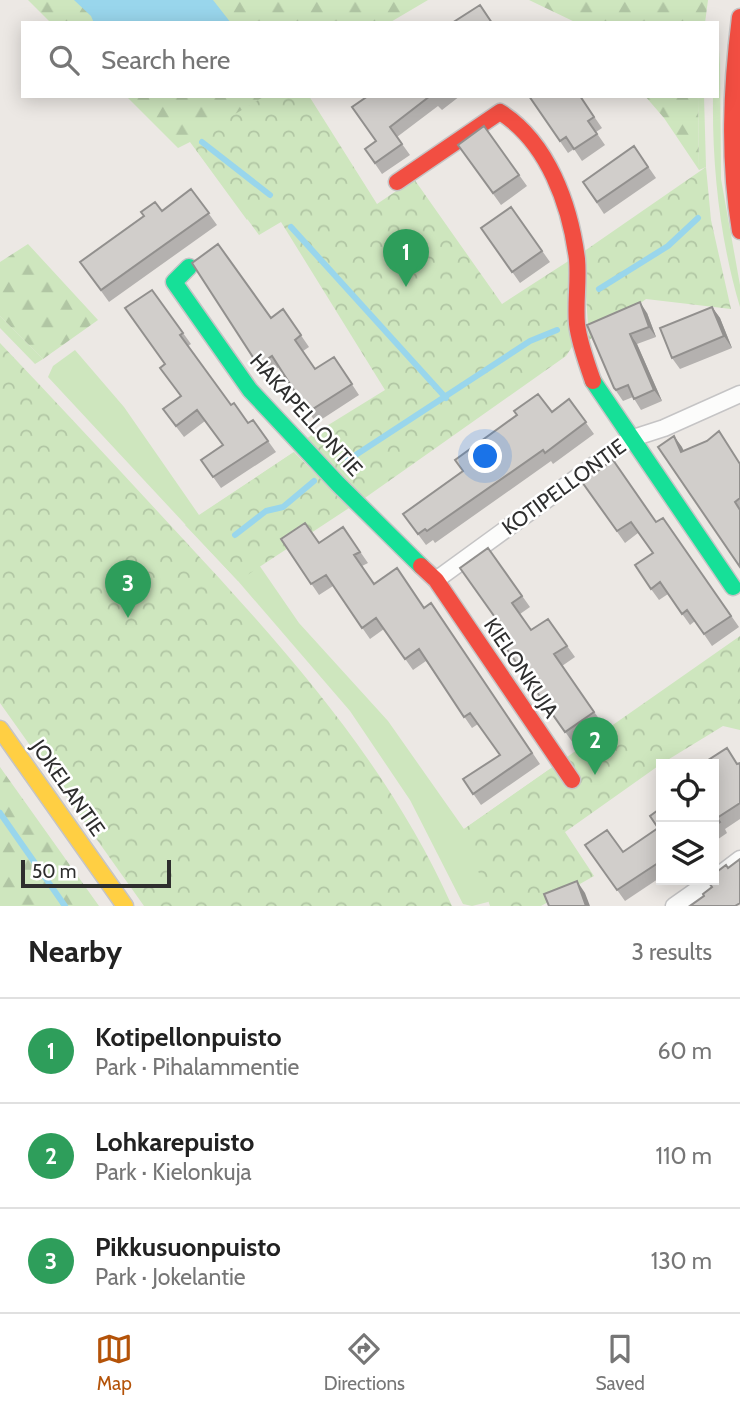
<!DOCTYPE html>
<html lang="en">
<head>
<meta charset="utf-8">
<style>
  body { margin:0; font-family:Cabin,sans-serif; background:#f6f6f6; color:#222 }
  .controls { position:absolute; right:21px; bottom:21px; display:grid; overflow:hidden; border-radius:0px; box-shadow:0 4px 18px #0003 }
  .controls button { width:63px; height:63px; display:grid; place-items:center; padding:0; border:0; border-bottom:2px solid #e0e0e0; background:#fff; color:#222; font:35px sans-serif }
  .scale { position:absolute; left:21px; bottom:18px; width:150px; box-sizing:border-box; padding-left:7px; border:4px solid #2e2e2e; border-top:0; font-size:19px; line-height:24px; white-space:nowrap; color:#2e2e2e; -webkit-text-stroke:5px #fff; paint-order:stroke }
  .you { position:absolute; left:486px; top:457px; width:24px; height:24px; margin:-18px; border:5px solid #fff; border-radius:50%; background:#1a73e8; box-shadow:0 0 0 10px #1a73e833 }
  .badge { display:grid; place-items:center; width:46px; height:46px; border-radius:50%; background:#b45309; color:#fff; font-size:23px; font-weight:700 }
  .pin { position:absolute; translate:-50% -58px; filter:drop-shadow(0 2px 4px #0008) }
  .pin::after { content:''; position:absolute; top:37px; width:24px; height:21px; background:inherit; clip-path:polygon(0 0,100% 0,50% 100%) }
  .list { margin:0; padding:0; list-style:none }
  h2 { display:flex; justify-content:space-between; align-items:center; height:91px; margin:0; padding:0 28px; font-size:30px }
  h2 small { font-size:23px; font-weight:400; color:#767676 }
  .list li { display:grid; grid-template-columns:46px 1fr auto; gap:21px; align-items:center; box-sizing:border-box; height:105px; padding:0 28px; border-top:2px solid #e0e0e0 }
  .list b { display:block; font-size:26px; white-space:nowrap }
  .list p { margin:0; font-size:23px; white-space:nowrap; color:#767676 }
  .list em { font-size:23px; font-style:normal; color:#767676 }
  .icon { flex:none; width:38px; height:38px; fill:none; stroke:currentColor; stroke-width:2; stroke-linecap:round; stroke-linejoin:round }
  .map { position:relative; flex:none; width:740px; height:906px; overflow:hidden }
  .search { position:absolute; background:#fff; box-shadow:0 4px 18px #0003; left:21px; right:21px; top:21px; height:77px; display:flex; align-items:center; gap:18px; box-sizing:border-box; padding:0 24px; border-radius:0px; color:#767676; font-size:26px }
  .sheet { height:406px; background:#fff }
  nav { display:flex; justify-content:space-around; align-items:center; box-sizing:border-box; height:98px; border-top:2px solid #e0e0e0; background:#fff; font-size:19px; color:#767676 }
  nav a { display:grid; justify-items:center; gap:4px }
  nav .on { color:#b45309 }
  .map>svg:first-child { display:block }
</style>
</head>
<body>
<div class="map">
<svg width="740" height="906" viewBox="0 0 740 906">
  <defs>
    <pattern id="forest-firs" width="22" height="20" patternUnits="userSpaceOnUse" patternTransform="scale(1.75)"><rect width="22" height="20" fill="#cee6be"/><path d="M5 1l3.5 6h-7zM16 11l3.5 6h-7z" fill="#b1c6a4"/></pattern>
    <pattern id="park-crowns" width="20" height="18" patternUnits="userSpaceOnUse" patternTransform="scale(1.75)"><rect width="20" height="18" fill="#cee6be"/><path d="M2 6a3 3 0 1 1 6 0M12 15a3 3 0 1 1 6 0" fill="none" stroke="#b1c6a4"/></pattern>
  </defs>
  <rect width="100%" height="100%" fill="#ece8e4"/>
  <!-- grass -->
  <path fill="#cee6be" d="M720,49L721,179L740,285V307C720,240 712,167 713,96H717Z
    M698,96H704L706,167L699,170Z
    M0,316L43,359L35,364L0,328Z
    M75,350L124,407L199,515L294,452L257,562L299,623L388,721L464,829L550,769L515,883L488,902L472,906L463,904L410,800L350,711L238,581L48,377L53,366Z"/>
  <!-- forest -->
  <path fill="url(#forest-firs)" d="M28,0H428L389,23H51Z
    M529,0H708L705,23H577Z
    M126,96H309L247,220L190,142L178,148Z
    M645,96H698L699,170L664,118Z
    M28,244L98,320L43,359L0,316V262Z
    M0,767L99,906H0Z"/>
  <!-- park -->
  <path fill="url(#park-crowns)" d="M265,96H309L377,204L414,179L502,304L570,260L572,347L566,356L362,500L304,440L385,390L281,222L259,235L190,141Z
    M706,167L711,220L731,309L646,299L589,340L583,252Z
    M0,343C62,408 123,474 184,540C288,652 389,765 452,906H144L0,703Z
    M294,452L349,508L238,581L185,525Z
    M740,636V730L723,726L661,764L565,832L594,876L541,906H490L464,829Z"/>
  <!-- water -->
  <path fill="#99d6ec" d="M74,0H213L231,23H94L91,16Z"/>
  <g fill="none" stroke-linecap="round" stroke-linejoin="round">
    <!-- stream -->
    <path stroke="#99d6ec" stroke-width="6" d="M202,142L270,195
      M291,227L446,398
      M599,289L668,246L698,218
      M348,460L530,341L557,330
      M235,535L266,511L283,507L314,481
      M0,813L65,906"/>
    <defs>
      <path id="street" d="M436,580L630,439L664,428L740,394
        M719,875L740,859
        M674,906L711,880"/>
      <path id="fast" d="M189,267L174,282L250,390L338,484L421,566
        M593,381L733,587"/>
      <path id="slow" d="M0,729L125,906"/>
      <path id="jam" d="M740,17C731,89 728,159 740,231
        M397,182L500,112C548,142 570,205 577,259C579,281 575,303 577,324C579,342 587,364 593,381
        M421,566L436,580L572,780"/>
    </defs>
    <!-- street casing -->
    <use href="#street" stroke="#c5c4c5" stroke-width="19"/>
    <!-- fast casing -->
    <use href="#fast" stroke="#c5c4c5" stroke-width="19"/>
    <!-- slow casing -->
    <use href="#slow" stroke="#c5c4c5" stroke-width="19"/>
    <!-- jam casing -->
    <use href="#jam" stroke="#c5c4c5" stroke-width="19"/>
    <!-- street -->
    <use href="#street" stroke="#fcfcfb" stroke-width="16"/>
    <!-- fast -->
    <use href="#fast" stroke="#16e098" stroke-width="16"/>
    <!-- slow -->
    <use href="#slow" stroke="#ffcf43" stroke-width="16"/>
    <!-- jam -->
    <use href="#jam" stroke="#f24e42" stroke-width="16"/>
  </g>
  <!-- wall -->
  <path fill="#b4b1af" d="M368,96H460L442,110L438,106L397,137L410,155L382,174L365,149L376,141Z
    M529,96H580L602,128L596,132L605,145L582,161L574,149L568,153Z
    M484,126L527,186L501,205L458,145Z
    M634,146L656,178L604,214L583,182Z
    M191,189L217,225L109,302L80,262L162,211Z
    M511,207L550,262L520,283L481,228Z
    M152,290L191,344L188,346L231,405L248,423L253,420L276,452L221,488L201,460L223,445L205,421L184,437L171,420L180,396L164,364Z
    M712,307L720,318L732,348L680,369L672,358Z
    M283,309L309,347L303,351L315,369L334,357L359,395L316,423L279,367L266,376L258,365L271,318Z
    M647,313L656,337L637,344L662,401L641,410L633,397L623,401L614,388L587,325Z
    M569,399L594,434L553,464L551,461L435,543L433,540L426,545L403,514Z
    M674,436L684,451L740,463V567Z
    M582,482L656,522L663,518L739,627L712,646L695,621L690,625L668,594L659,600L651,589L653,553L638,533L625,543Z
    M343,527L368,563L362,566L374,584L425,608L431,603L540,764L481,805L463,779L500,755L478,724L472,728L426,661L413,670L384,629L370,639L333,586L319,595L281,539L319,543Z
    M488,548L530,607L520,614L531,630L548,619L575,657L562,666L602,723L573,743L497,635L504,630Z
    M740,763V819L725,829L727,833L714,842V764H738Z
    M661,808V877L625,901L585,845L623,852L658,828Z"/>
  <!-- shaded-wall -->
  <path fill="#92908e" d="M640,302L647,313L656,337L649,327Z
    M712,307L720,318L732,348L724,336Z
    M630,334L637,344L662,401L654,390Z
    M674,436L682,447L689,463L681,452Z
    M577,881L585,893L590,906H586Z"/>
  <!-- building -->
  <path fill="#d1cecb" stroke="#92908e" stroke-width="2" d="M480,5L492,23H452Z
    M368,96H430L390,127L402,144L375,163L365,149L376,141L352,107Z
    M529,96H580L594,117L588,121L597,134L574,149L566,137L560,141Z
    M484,126L519,175L493,193L458,145Z
    M634,146L648,167L597,202L583,182Z
    M191,189L209,213L101,290L80,262L144,216L141,212L155,202L162,211Z
    M511,207L542,251L512,272L481,228Z
    M218,244L271,318L283,309L301,335L295,340L315,369L334,357L352,384L308,412L272,356L258,365L192,263Z
    M152,290L183,333L180,335L231,405L234,403L248,423L253,420L268,441L213,477L201,460L223,445L197,410L176,426L163,409L181,396L160,368L165,364L125,308Z
    M640,302L649,327L630,334L654,390L634,399L628,385L616,390L614,388L587,325Z
    M712,307L724,336L672,358L660,328Z
    M538,394L552,412L569,399L586,422L545,453L543,450L427,531L425,529L418,534L403,514L463,471L455,460L517,415L514,411Z
    M719,431L740,464V498L735,502L740,510V567L658,447L674,436L681,452L707,441Z
    M613,460L656,522L663,518L731,616L704,634L687,610L682,614L660,582L651,589L635,565L653,553L631,522L617,531L582,482Z
    M305,523L319,543L343,527L360,552L354,555L374,584L397,568L424,608L431,603L532,753L473,794L463,779L500,755L470,713L464,717L419,649L405,659L376,618L362,628L326,575L311,584L281,539Z
    M488,548L522,596L512,603L531,630L548,619L567,646L554,654L594,712L565,732L497,635L504,630L460,568Z
    M727,748L737,764L740,763V803L717,818L720,822L714,826V764H702Z
    M661,808V861L617,890L585,845L607,830L623,852L658,828L650,816Z
    M740,859V903L735,906H690L704,896L703,894L712,887L709,883L716,878L714,874L726,865L728,868Z
    M577,881L586,906H549L544,894Z"/>
  <g text-anchor="middle" stroke-width="5" stroke-linejoin="round" paint-order="stroke">
    <!-- street labels -->
    <g font-size="21" fill="#2e2e2e" stroke="#fff">
      <text transform="translate(306 415) rotate(48)" y="7">HAKAPELLONTIE</text>
      <text transform="translate(564 487) rotate(-36)" y="7">KOTIPELLONTIE</text>
      <text transform="translate(521 668) rotate(56)" y="7">KIELONKUJA</text>
      <text transform="translate(68 788) rotate(55)" y="7">JOKELANTIE</text>
    </g>
  </g>
</svg>
<div class="controls">
<button><svg class="icon" aria-label="locate" viewBox="0 0 24 24"><circle cx="12" cy="12" r="6"/><path d="M12 2v4M12 18v4M2 12h4M18 12h4"/></svg></button>
<button><svg class="icon" aria-label="layers" viewBox="0 0 24 24"><path d="M12 4l9 5-9 5-9-5zM3 14l9 5 9-5"/></svg></button>
</div>
<div class="scale">50 m</div>
<div class="you"></div>
<div class="pin badge" style="left:406px;top:287px;background:#2e9e5b">1</div>
<div class="pin badge" style="left:595px;top:775px;background:#2e9e5b">2</div>
<div class="pin badge" style="left:128px;top:618px;background:#2e9e5b">3</div>
<div class="search"><svg class="icon" aria-label="search" viewBox="0 0 24 24"><circle cx="10" cy="10" r="6"/><path d="M15 15l6 6"/></svg>Search here</div>
</div>
<section class="sheet">
<h2>Nearby<small>3 results</small></h2>
<ul class="list">
<li><span class="badge" style="background:#2e9e5b">1</span><div><b>Kotipellonpuisto</b><p>Park · Pihalammentie</p></div><em>60 m</em></li>
<li><span class="badge" style="background:#2e9e5b">2</span><div><b>Lohkarepuisto</b><p>Park · Kielonkuja</p></div><em>110 m</em></li>
<li><span class="badge" style="background:#2e9e5b">3</span><div><b>Pikkusuonpuisto</b><p>Park · Jokelantie</p></div><em>130 m</em></li>
</ul>
</section>
<nav>
<a class="on"><svg class="icon" aria-label="map" viewBox="0 0 24 24"><path d="M3 6l6-2 6 2 6-2v14l-6 2-6-2-6 2zM9 4v14M15 6v14"/></svg>Map</a>
<a><svg class="icon" aria-label="directions" viewBox="0 0 24 24"><path d="M12 3l9 9-9 9-9-9zM9 14v-3h6M13 9l2 2-2 2"/></svg>Directions</a>
<a><svg class="icon" aria-label="saved" viewBox="0 0 24 24"><path d="M7 4h10v16l-5-4-5 4z"/></svg>Saved</a>
</nav>
</body>
</html>
